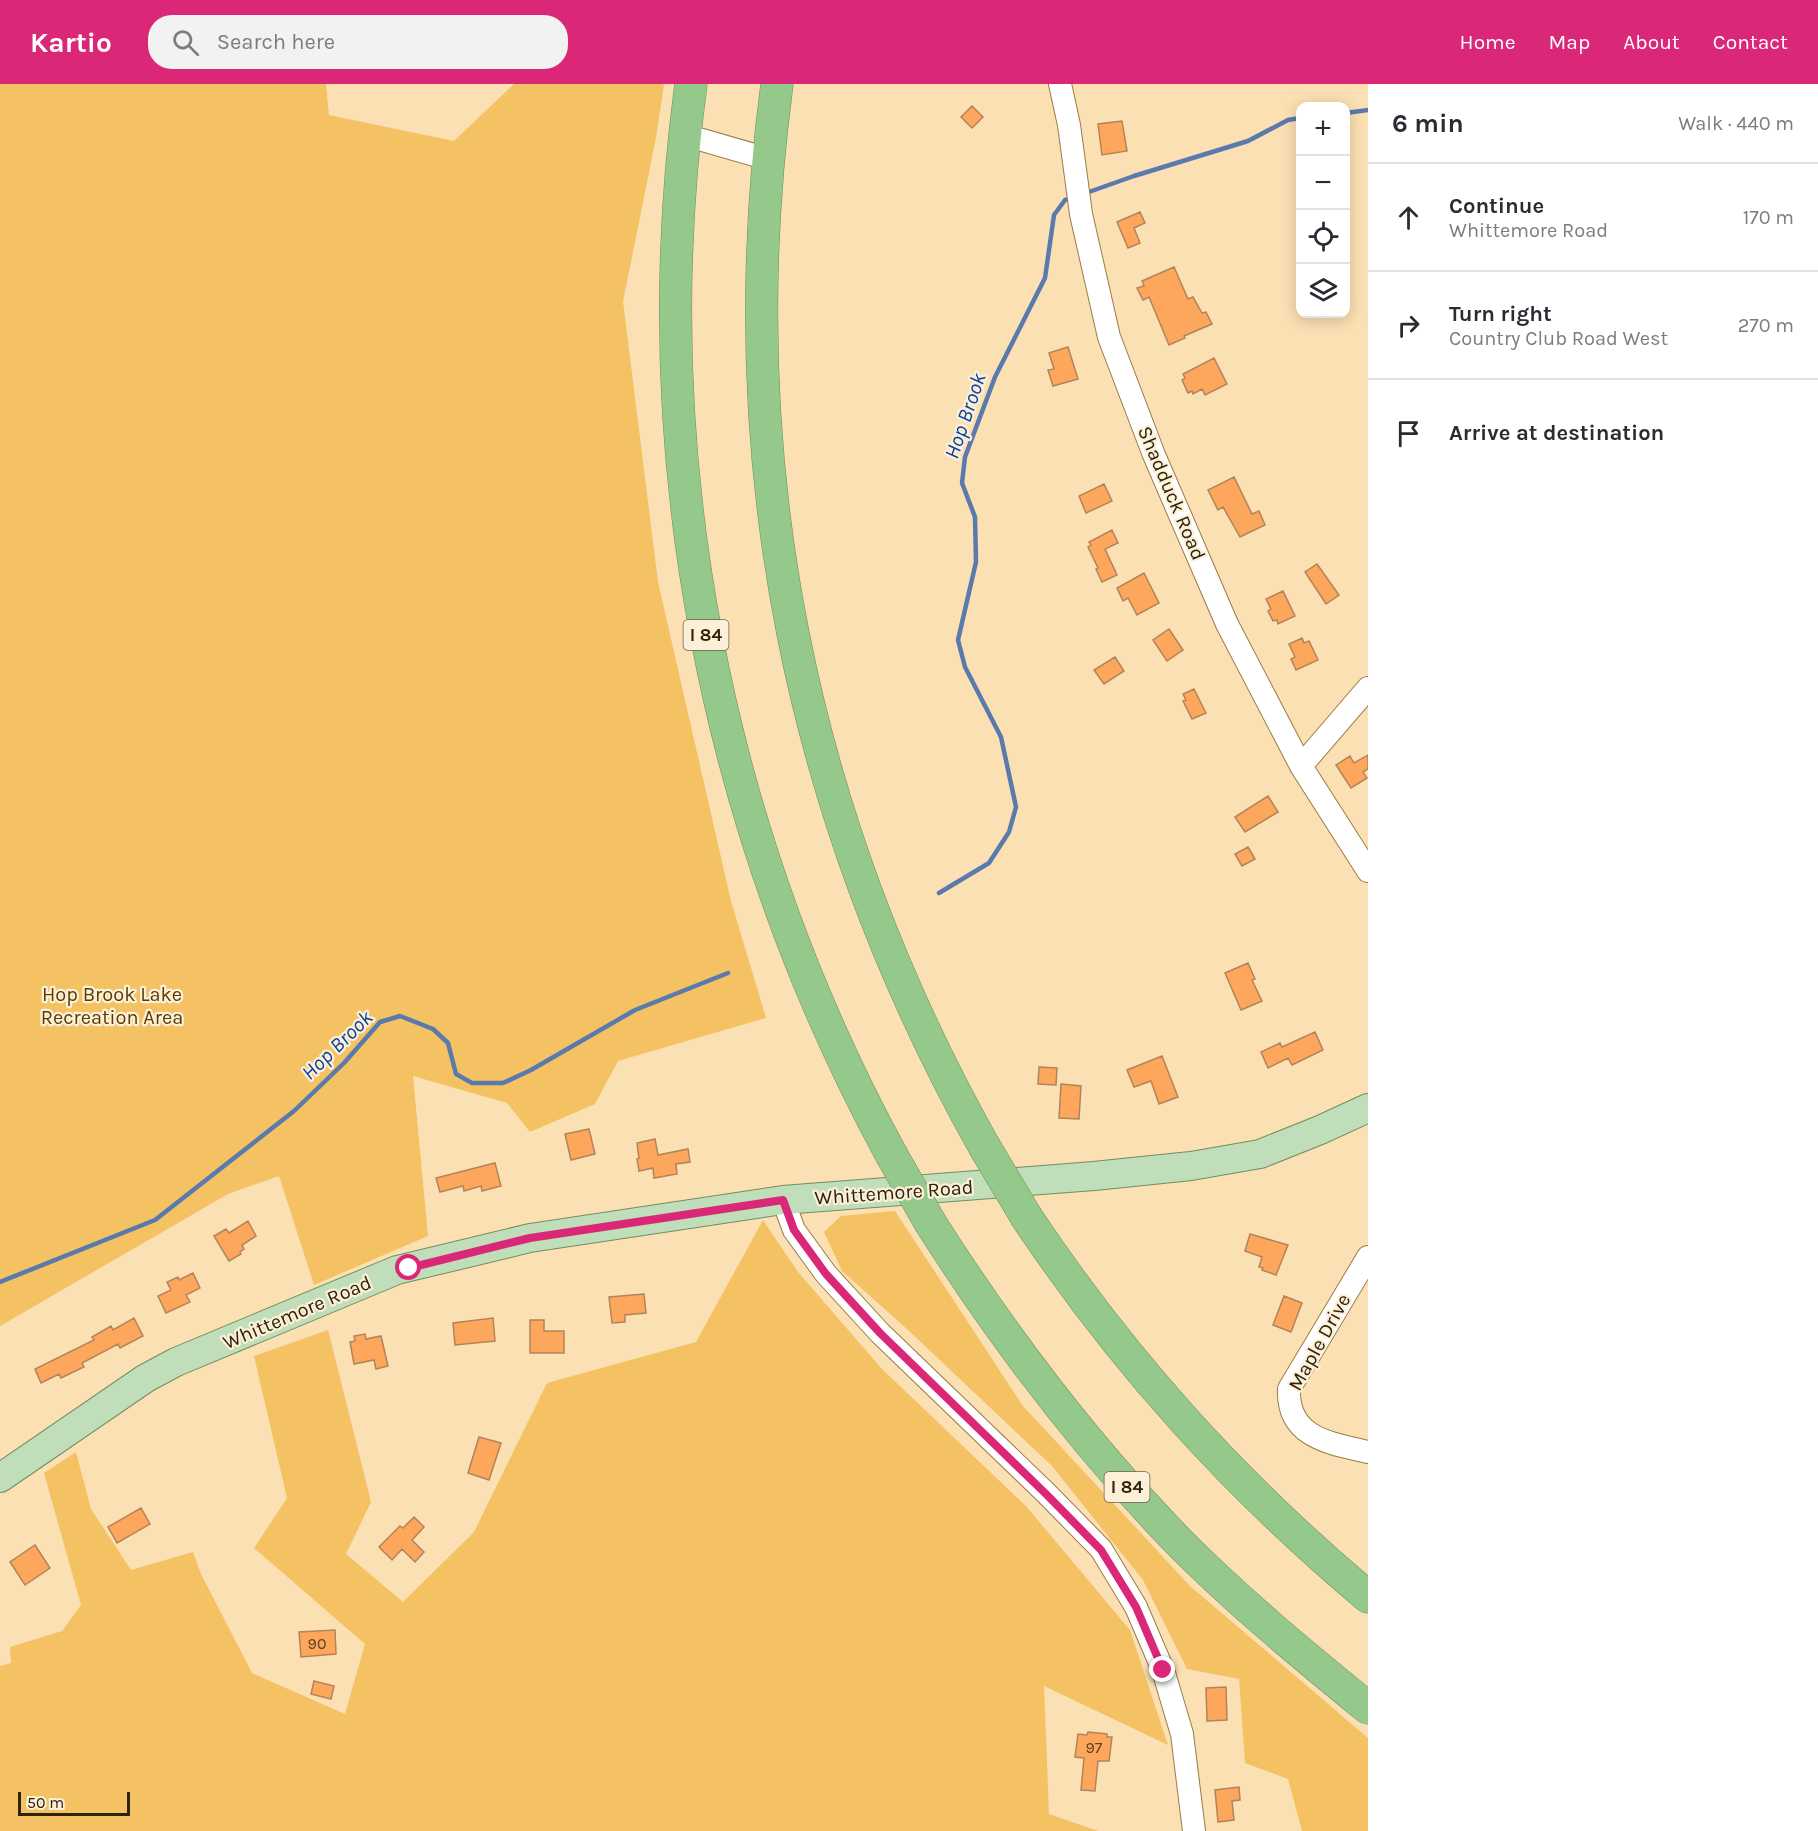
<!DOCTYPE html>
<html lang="en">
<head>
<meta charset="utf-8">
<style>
  body { margin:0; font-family:Karla,sans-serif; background:#f2f2f3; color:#2b2b33 }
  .controls { position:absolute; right:18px; top:18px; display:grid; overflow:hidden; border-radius:12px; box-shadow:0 3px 15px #0003 }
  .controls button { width:54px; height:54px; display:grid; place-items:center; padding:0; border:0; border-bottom:2px solid #e1e1e2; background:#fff; color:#2b2b33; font:30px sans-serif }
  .scale { position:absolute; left:18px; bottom:15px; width:112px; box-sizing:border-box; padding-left:6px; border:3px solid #2f230c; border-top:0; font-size:16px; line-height:21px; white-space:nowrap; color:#2f230c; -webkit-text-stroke:4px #fdf0d9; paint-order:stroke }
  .stop { position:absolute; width:18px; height:18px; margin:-14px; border:4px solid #db2777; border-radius:50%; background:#fff }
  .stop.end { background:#db2777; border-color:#fff; box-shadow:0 2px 6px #0008 }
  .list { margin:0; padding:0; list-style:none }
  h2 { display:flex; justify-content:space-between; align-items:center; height:78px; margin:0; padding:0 24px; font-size:26px }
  h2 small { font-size:20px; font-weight:400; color:#7c7c81 }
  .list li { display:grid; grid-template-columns:39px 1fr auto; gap:18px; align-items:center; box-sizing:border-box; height:108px; padding:0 24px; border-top:2px solid #e1e1e2 }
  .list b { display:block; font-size:22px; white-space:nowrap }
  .list p { margin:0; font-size:20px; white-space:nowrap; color:#7c7c81 }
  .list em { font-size:20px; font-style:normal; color:#7c7c81 }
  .icon { flex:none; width:33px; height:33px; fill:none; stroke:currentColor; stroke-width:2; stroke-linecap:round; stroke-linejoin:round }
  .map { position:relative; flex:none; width:1368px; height:1747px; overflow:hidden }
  header { display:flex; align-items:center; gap:36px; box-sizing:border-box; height:84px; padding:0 30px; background:#db2777; color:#fff }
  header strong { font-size:28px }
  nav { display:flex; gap:33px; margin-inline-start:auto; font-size:21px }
  .search { width:420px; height:54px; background:#f2f2f3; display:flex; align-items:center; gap:15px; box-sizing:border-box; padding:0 21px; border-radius:24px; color:#7c7c81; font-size:22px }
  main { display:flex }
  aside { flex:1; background:#fff }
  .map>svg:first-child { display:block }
</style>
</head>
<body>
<header>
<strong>Kartio</strong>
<div class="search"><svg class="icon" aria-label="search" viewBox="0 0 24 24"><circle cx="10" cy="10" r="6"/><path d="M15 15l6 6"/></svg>Search here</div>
<nav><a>Home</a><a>Map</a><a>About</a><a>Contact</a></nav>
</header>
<main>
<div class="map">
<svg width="1368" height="1747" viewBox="0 0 1368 1747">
  <rect width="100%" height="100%" fill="#fbe0b3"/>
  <!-- green -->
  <path fill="#f4c163" d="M0,0H326L329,31L454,57L514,0H664L656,54L623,217L658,498L731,817L766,934L618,977L595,1020L530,1048L507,1019L413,992L428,1152L314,1201L279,1092L228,1110L0,1242Z
    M895,1127L1023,1322L1190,1502L1368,1654V1747H1302L1288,1695L1245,1679L1239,1595L1187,1585L1143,1496L1052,1382L907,1245L842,1187L824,1148L841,1132Z
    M763,1136L798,1188L882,1285L1026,1422L1130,1546L1168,1661L1044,1602L1049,1730L1098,1747H0V1582L11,1579L10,1563L62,1547L81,1521L44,1389L76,1368L91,1425L131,1486L193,1468L201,1490L252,1589L345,1630L365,1560L254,1464L287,1414L254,1272L328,1246L371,1418L346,1470L403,1518L474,1448L547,1299L696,1258Z"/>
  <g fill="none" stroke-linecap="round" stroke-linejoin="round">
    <!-- stream -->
    <path stroke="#5a79ad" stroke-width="4.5" d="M1346,29L1368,26
      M1086,109L1134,92L1248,57L1288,36L1300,34
      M939,809L989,779L1009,748L1016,723L1001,653L965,583L958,556L976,478L975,433L962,399L965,373L995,293L1045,194L1054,131L1065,116L1072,114
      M0,1198L155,1136L294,1027L344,979L380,938L400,932L433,945L448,959L456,990L472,999H503L531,986L635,926L728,889"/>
  </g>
  <!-- building -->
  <path fill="#fca75c" stroke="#b3835a" stroke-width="1.5" d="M972,22L983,33L972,44L961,33Z
    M1122,37L1127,67L1102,71L1098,40Z
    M1140,128L1145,139L1134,144L1140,159L1128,164L1117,138Z
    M1174,183L1188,215L1193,213L1202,229L1206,228L1212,240L1184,252L1185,254L1169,261L1149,213L1143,216L1137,204L1144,202L1142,197Z
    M1068,263L1078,295L1053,302L1048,286L1054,285L1049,269Z
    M1214,274L1227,300L1205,311L1202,305L1193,310L1192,307L1188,309L1182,296L1185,294L1183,290Z
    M1234,393L1252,430L1259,427L1265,441L1240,453L1223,423L1218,426L1208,406Z
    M1104,400L1112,417L1086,429L1079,412Z
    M1112,446L1118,459L1105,465L1117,491L1102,498L1096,485L1098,484L1088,463L1091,461L1089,458Z
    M1317,480L1339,511L1326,520L1305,488Z
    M1144,489L1159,519L1137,531L1128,514L1123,517L1117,504Z
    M1283,507L1295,532L1278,540L1277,536L1273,537L1268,527L1271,525L1266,515Z
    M1169,545L1183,566L1167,577L1153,556Z
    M1302,554L1304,559L1309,557L1318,576L1296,586L1291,575L1295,573L1289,560Z
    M1115,573L1124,587L1104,600L1094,586Z
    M1194,605L1206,629L1192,635L1183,617L1186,616L1183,610Z
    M1368,671V685L1363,688L1367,694L1351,704L1336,681L1350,672L1354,679Z
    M1268,712L1278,728L1245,748L1235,733Z
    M1248,763L1255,775L1242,782L1235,770Z
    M1248,879L1255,895L1252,896L1262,917L1241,926L1225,889Z
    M1315,948L1323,966L1292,981L1288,974L1268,984L1261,968L1280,959L1282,963Z
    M1162,972L1178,1013L1159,1020L1151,997L1134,1003L1127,986Z
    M1039,983L1057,984L1056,1001L1038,1000Z
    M1061,1000L1081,1002L1079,1035L1059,1034Z
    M589,1045L595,1070L571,1076L565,1050Z
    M655,1055L658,1071L688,1065L690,1078L676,1080L677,1090L654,1094L653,1084L639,1087L637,1075L639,1074L637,1059Z
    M495,1079L501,1102L482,1107L481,1102L464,1107L463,1102L440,1108L436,1094Z
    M248,1137L256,1152L242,1161L244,1165L240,1168L241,1170L229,1177L214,1152L226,1145L229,1149Z
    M1250,1150L1288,1161L1276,1191L1262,1186L1263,1184L1259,1183L1262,1173L1245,1167Z
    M193,1189L200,1204L186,1211L190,1218L166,1229L158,1212L171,1206L167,1198L178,1193L179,1196Z
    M644,1210L646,1229L625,1231V1238L612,1239L609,1213Z
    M1284,1212L1302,1219L1291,1248L1273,1241Z
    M134,1234L143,1252L120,1264L118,1260L82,1279L84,1283L61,1294L59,1290L41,1299L35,1285L94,1256L92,1253L111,1242L113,1246Z
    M493,1234L495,1257L455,1261L453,1239Z
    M530,1236H544V1247H564V1269H530Z
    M365,1250L366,1255L381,1252L388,1282L376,1285L374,1276L354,1280L350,1258L355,1257L354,1252Z
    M479,1353L501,1359L489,1396L468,1389Z
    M141,1424L150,1440L117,1459L108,1443Z
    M414,1433L424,1443L412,1456L424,1468L415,1478L402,1465L392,1476L379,1463L400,1442L403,1444Z
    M35,1461L50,1484L25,1501L10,1478Z
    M335,1546L336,1570L301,1573L299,1548Z
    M314,1597L334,1602L331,1615L311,1610Z
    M1226,1603L1227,1636L1207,1637L1206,1604Z
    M1088,1648L1107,1650V1653H1112L1109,1677H1098L1095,1707L1081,1706L1084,1674L1075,1673L1078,1650L1087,1651Z
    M1239,1703L1240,1716L1232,1717L1234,1736L1218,1738L1215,1706Z"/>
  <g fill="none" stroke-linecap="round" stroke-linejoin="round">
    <defs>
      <path id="minor" d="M1060,0L1069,41L1081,130L1109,253L1154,371L1227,540L1301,682L1368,787
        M685,51L768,75
        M1301,682L1368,604
        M783,1116L794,1146L826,1190L880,1249L1046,1409L1101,1465L1136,1523L1163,1586L1182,1650L1194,1747
        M1368,1173L1289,1305C1287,1354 1330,1359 1368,1368"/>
      <path id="major" d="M0,1394L146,1294L176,1278L397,1186L530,1154L783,1116L1094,1092L1191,1082L1260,1070L1320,1046L1368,1024"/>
      <path id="highway" d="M691,0C641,367 715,746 891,1070
        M777,0C727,374 800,734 984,1062
        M1027,1134C1124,1279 1234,1400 1368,1513
        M931,1140C1003,1253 1084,1360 1177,1456C1236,1516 1303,1571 1368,1624"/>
    </defs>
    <!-- minor casing -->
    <use href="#minor" stroke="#9a7b45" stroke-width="24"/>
    <!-- major casing -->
    <use href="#major" stroke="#718e5f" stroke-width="30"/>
    <!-- highway casing -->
    <use href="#highway" stroke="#718e5f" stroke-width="33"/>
    <!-- minor -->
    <use href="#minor" stroke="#fff" stroke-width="22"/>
    <!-- major -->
    <use href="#major" stroke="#bfdeb9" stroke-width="28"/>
    <!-- highway -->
    <use href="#highway" stroke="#95c88b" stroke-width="32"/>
    <defs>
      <path id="highway-bridge" d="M984,1062L1027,1134
        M891,1070L931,1140"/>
    </defs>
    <!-- highway-bridge casing -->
    <use href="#highway-bridge" stroke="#718e5f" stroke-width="33" stroke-linecap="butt"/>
    <!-- highway-bridge -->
    <use href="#highway-bridge" stroke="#95c88b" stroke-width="32"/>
  </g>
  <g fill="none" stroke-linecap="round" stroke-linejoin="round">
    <!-- route -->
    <path stroke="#db2777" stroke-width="8" d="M409,1184L530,1154L783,1116L794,1146L826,1190L880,1249L1046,1410L1101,1466L1136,1523L1163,1586"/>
  </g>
  <g text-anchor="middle" stroke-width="4.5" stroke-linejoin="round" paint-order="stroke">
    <!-- number labels -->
    <g font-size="16" fill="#624420">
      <text x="317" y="1565">90</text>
      <text x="1094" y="1669">97</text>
    </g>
    <!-- shield labels -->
    <g fill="#fdf0d9" stroke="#6d604a" stroke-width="1.5">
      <rect x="683.5" y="536" width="45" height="30" rx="4.5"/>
      <rect x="1104.5" y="1388" width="45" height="30" rx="4.5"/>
    </g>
    <g font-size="18" font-weight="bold" fill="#2f230c">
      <text x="706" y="557">I 84</text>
      <text x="1127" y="1409">I 84</text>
    </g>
    <!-- street labels -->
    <g font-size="20" fill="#2f230c" stroke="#fdf0d9">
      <text transform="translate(1172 409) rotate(67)" y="7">Shadduck Road</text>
      <text transform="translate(894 1108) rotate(-4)" y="7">Whittemore Road</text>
      <text transform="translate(297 1228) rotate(-23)" y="7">Whittemore Road</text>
      <text transform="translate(1319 1258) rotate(-61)" y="7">Maple Drive</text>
    </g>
    <!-- park labels -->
    <g font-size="20" fill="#583d00" stroke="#fdf0d9">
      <text x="112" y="917">Hop Brook Lake<tspan x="112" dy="23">Recreation Area</tspan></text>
    </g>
    <!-- water labels -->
    <g font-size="21" font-style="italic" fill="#0a429e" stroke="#fdf0d9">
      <text transform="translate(965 332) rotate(-71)" y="7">Hop Brook</text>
      <text transform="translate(337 961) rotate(-44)" y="7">Hop Brook</text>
    </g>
  </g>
</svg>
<div class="controls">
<button>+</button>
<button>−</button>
<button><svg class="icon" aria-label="locate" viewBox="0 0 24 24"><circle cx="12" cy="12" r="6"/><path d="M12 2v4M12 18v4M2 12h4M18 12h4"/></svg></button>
<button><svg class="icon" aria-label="layers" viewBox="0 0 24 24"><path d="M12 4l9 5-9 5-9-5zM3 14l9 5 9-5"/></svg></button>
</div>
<div class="scale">50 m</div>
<div class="stop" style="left:409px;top:1184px"></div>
<div class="stop end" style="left:1163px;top:1586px"></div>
</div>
<aside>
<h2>6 min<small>Walk · 440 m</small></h2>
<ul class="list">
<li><svg class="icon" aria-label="ahead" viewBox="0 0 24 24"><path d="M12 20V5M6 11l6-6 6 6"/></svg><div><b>Continue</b><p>Whittemore Road</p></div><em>170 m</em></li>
<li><svg class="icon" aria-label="right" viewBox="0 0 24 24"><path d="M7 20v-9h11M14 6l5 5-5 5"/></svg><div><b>Turn right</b><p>Country Club Road West</p></div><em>270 m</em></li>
<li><svg class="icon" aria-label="arrive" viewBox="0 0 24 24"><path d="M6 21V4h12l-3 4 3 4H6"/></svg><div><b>Arrive at destination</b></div></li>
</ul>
</aside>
</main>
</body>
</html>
